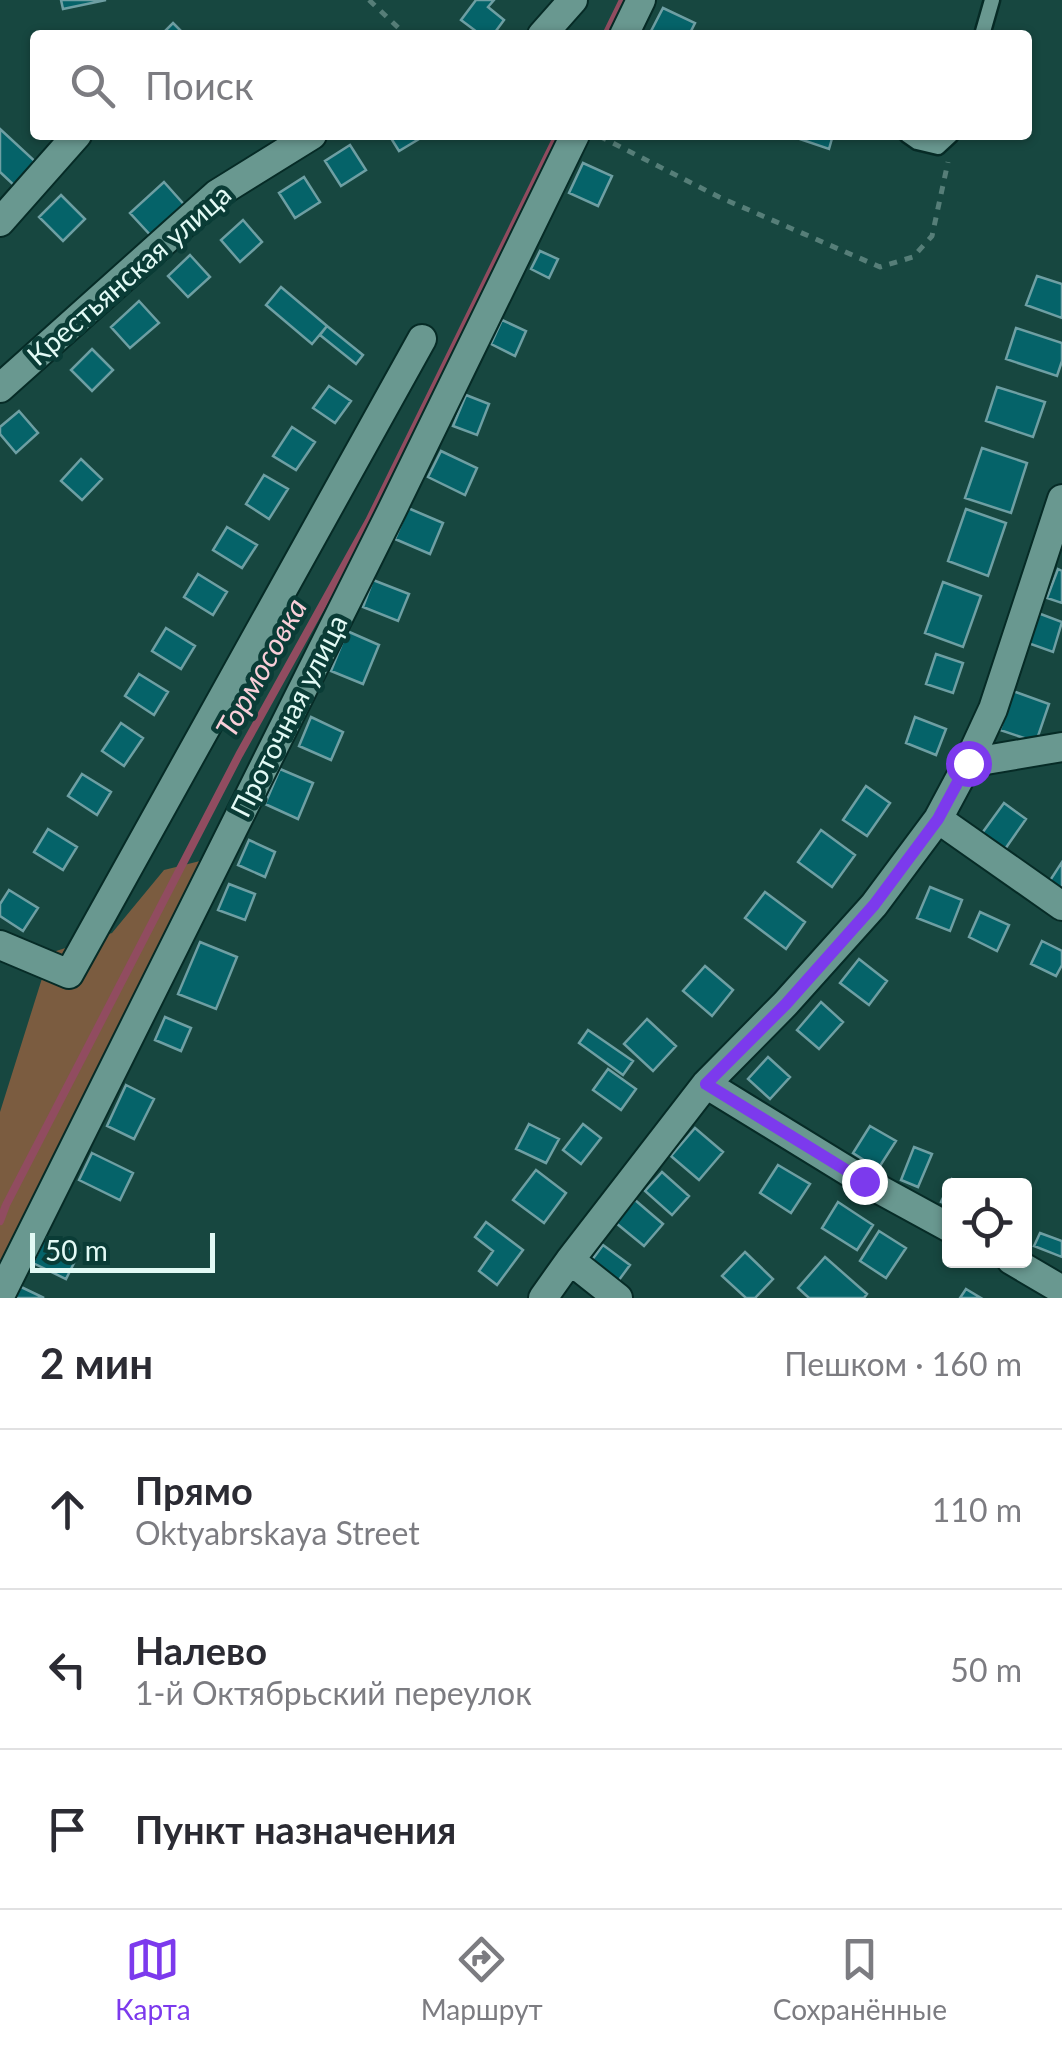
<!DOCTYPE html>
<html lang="ru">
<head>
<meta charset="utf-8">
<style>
  body { margin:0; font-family:Lato,sans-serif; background:#f7f7f7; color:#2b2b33 }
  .controls { position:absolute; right:30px; bottom:30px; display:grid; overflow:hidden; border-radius:10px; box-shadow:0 2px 8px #0004 }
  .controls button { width:90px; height:90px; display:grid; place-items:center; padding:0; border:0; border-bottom:2px solid #e1e1e2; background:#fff; color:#2b2b33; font:50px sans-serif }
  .scale { position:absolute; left:30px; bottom:25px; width:185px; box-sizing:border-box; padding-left:10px; border:5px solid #e2faf5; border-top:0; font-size:28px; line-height:35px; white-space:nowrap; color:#e2faf5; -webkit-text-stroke:8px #0a3c36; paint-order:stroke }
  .stop { position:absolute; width:30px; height:30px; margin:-22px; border:8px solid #7c3aed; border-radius:50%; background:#fff }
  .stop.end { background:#7c3aed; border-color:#fff; box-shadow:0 2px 10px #0008 }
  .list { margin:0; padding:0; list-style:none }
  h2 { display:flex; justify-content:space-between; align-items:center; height:130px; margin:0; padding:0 40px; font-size:42px }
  h2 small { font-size:32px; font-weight:400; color:#7c7c81 }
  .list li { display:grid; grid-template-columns:65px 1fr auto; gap:30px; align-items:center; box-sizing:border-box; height:160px; padding:0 40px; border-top:2px solid #e1e1e2 }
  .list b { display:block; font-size:38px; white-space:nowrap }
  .list p { margin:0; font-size:32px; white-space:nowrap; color:#7c7c81 }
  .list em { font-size:32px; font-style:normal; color:#7c7c81 }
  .icon { flex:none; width:55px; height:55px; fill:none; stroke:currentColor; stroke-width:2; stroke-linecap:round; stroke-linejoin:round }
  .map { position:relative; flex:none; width:1062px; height:1298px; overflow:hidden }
  .search { position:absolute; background:#fff; box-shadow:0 2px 8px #0004; left:30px; right:30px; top:30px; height:110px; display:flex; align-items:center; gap:25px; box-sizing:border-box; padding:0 35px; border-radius:10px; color:#7c7c81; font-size:38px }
  .sheet { height:610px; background:#fff }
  nav { display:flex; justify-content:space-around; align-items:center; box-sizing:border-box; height:140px; border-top:2px solid #e1e1e2; background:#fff; font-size:28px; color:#7c7c81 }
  nav a { display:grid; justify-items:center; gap:5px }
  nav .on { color:#7c3aed }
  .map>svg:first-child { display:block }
</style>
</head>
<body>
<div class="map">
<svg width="1062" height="1298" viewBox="0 0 1062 1298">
  <rect width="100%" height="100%" fill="#174740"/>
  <!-- green -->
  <path fill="#7b5c40" d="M208,859L125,1029L50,1161L0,1273V1112L50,953L112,933L164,870Z"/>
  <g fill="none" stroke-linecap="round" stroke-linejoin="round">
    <!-- stream -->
    <path stroke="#914c60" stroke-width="8" d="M606,35L623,0
      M0,1221L6,1205L239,755L369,521L558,135"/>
  </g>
  <!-- building -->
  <path fill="#056369" stroke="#6e9fa3" stroke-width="2.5" d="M61,0H106L63,9Z
    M476,0H494L488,7L504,20L493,35H481L461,20Z
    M663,8L695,23L689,35H649Z
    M173,23L185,35H161Z
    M0,129L39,165L17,188L0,172Z
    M389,135H423L424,136L399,151Z
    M788,135H833L829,149Z
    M350,145L366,170L341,186L325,161Z
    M583,163L612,176L598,206L569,193Z
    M304,177L320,202L295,218L279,193Z
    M164,182L188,209L154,239L130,213Z
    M61,195L85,219L63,241L39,217Z
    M243,220L262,242L240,262L221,240Z
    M540,251L558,259L549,278L531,269Z
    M190,255L210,277L188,297L168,276Z
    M1037,276L1062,284V318L1026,305Z
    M281,287L327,326L312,344L266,305Z
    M139,301L159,323L130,348L111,327Z
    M502,320L526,331L515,356L491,344Z
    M327,326L363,355L356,364L320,335Z
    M1016,328L1062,343V361L1057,376L1006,359Z
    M92,349L113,370L92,391L71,370Z
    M329,386L351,401L335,423L313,408Z
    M997,387L1045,402L1033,437L986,421Z
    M466,395L489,404L477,435L453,426Z
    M19,411L38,433L16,453L0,434V427Z
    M292,427L315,442L296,470L273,456Z
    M982,448L1027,463L1011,513L965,498Z
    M441,451L477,468L465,495L428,477Z
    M81,459L102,479L82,500L61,481Z
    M264,475L288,489L269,519L246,504Z
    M408,508L443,523L430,554L395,539Z
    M966,509L1006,523L988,576L948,561Z
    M227,527L257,545L242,568L213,550Z
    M1058,569L1062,571V603L1047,598Z
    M198,574L227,592L213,615L184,597Z
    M373,580L409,594L398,621L363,607Z
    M943,582L981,596L963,647L925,633Z
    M1038,613L1062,622L1053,652L1028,643Z
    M166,628L195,646L181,669L152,651Z
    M347,631L379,645L363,684L331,671Z
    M936,654L963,663L953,693L926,684Z
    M139,674L168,692L154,715L125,696Z
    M1013,691L1049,704L1036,742L1000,730Z
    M311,717L343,732L331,760L299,746Z
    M915,717L946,729L936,755L906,743Z
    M121,723L143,738L124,766L102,751Z
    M280,769L313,783L298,819L265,804Z
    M82,774L111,792L97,815L68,796Z
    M866,786L890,803L867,836L843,820Z
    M1004,803L1026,819L1003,852L980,836Z
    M48,829L77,847L63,870L34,852Z
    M821,830L855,855L832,887L798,862Z
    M249,840L275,852L265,877L238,865Z
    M1062,862V890L1049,882Z
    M229,884L255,894L245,920L218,910Z
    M930,887L962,900L950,931L917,918Z
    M9,890L38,908L23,931L0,916V904Z
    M765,892L805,922L786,949L745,918Z
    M980,912L1009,925L997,951L969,937Z
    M1042,941L1062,951V965L1056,976L1031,964Z
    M200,942L237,957L216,1009L178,994Z
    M859,959L887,981L869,1005L840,983Z
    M705,966L733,990L712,1016L683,991Z
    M821,1002L843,1022L819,1049L797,1030Z
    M165,1017L191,1028L181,1051L155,1040Z
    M647,1019L676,1046L653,1071L624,1044Z
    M588,1030L633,1061L623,1075L579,1043Z
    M768,1057L790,1077L770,1099L748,1079Z
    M608,1069L636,1089L621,1110L593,1090Z
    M126,1085L154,1099L134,1139L107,1126Z
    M529,1124L559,1139L546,1163L516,1149Z
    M583,1124L601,1138L581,1164L563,1150Z
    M870,1126L896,1141L878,1169L853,1153Z
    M695,1128L723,1152L699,1180L671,1156Z
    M914,1147L932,1154L918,1187L901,1180Z
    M92,1153L133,1173L120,1200L79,1180Z
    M778,1165L810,1184L791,1213L760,1193Z
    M536,1170L566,1193L544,1223L513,1200Z
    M662,1172L689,1196L672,1215L645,1191Z
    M952,1179L965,1186H950V1206L941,1202Z
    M635,1200L663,1224L644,1246L616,1223Z
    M838,1202L873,1225L857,1250L822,1228Z
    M486,1222L523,1250L497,1285L479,1271L493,1251L475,1237Z
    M879,1231L906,1248L886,1278L860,1261Z
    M1040,1233L1062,1241V1257L1034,1246Z
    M45,1237L79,1253L66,1279L33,1263Z
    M603,1245L630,1265L616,1284L589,1264Z
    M745,1252L773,1279L755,1298H746L722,1276Z
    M825,1257L867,1294L864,1298H809L798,1288Z
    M19,1286L44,1298H13Z
    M966,1289L981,1298H960Z"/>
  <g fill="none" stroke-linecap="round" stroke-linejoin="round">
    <defs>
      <path id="lane" d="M982,35L992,0
        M907,135L917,142L938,147L951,135"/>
      <path id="street" d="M542,35L573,0
        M624,35L641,0
        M0,222L77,135
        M0,388L217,194L312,135
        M968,763L1062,747
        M938,819L1062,906
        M0,945L69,974L422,339
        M706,1084L864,1181L950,1228
        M570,1260L618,1298
        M1011,1260L1062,1290
        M0,1296L392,510L575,135
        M543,1298L570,1260L706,1084L785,1004L874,905L938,819L968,763L993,709L1062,499"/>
    </defs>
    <!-- lane casing -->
    <use href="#lane" stroke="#062b26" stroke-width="19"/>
    <!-- street casing -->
    <use href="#street" stroke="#062b26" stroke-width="32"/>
    <!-- path -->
    <path stroke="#567e78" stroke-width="5" stroke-dasharray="8 8" stroke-linecap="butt" d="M369,0L406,35
      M599,136L719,197L880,267L913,257L932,236L948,162"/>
    <!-- lane -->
    <use href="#lane" stroke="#699890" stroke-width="14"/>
    <!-- street -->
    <use href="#street" stroke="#699890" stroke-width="28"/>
  </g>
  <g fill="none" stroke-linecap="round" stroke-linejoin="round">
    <!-- route -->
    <path stroke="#7c3aed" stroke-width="12" d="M864,1181L706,1084L786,1004L874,905L938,819L968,763"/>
  </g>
  <g text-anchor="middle" stroke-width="9" stroke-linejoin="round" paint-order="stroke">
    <!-- street labels -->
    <g font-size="28" fill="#e2faf5" stroke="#0a3c36">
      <text transform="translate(129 275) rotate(-41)" y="10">Крестьянская улица</text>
      <text transform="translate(289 716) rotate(-63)" y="10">Проточная улица</text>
    </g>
    <!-- water labels -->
    <g font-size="30" font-style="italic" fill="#f9ced8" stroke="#0a3c36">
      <text transform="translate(262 668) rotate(-61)" y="10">Тормосовка</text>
    </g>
  </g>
</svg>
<div class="controls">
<button><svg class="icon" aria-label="locate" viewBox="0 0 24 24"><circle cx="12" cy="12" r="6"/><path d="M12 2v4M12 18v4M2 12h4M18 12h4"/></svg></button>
</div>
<div class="scale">50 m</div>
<div class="stop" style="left:968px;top:763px"></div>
<div class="stop end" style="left:864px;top:1181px"></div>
<div class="search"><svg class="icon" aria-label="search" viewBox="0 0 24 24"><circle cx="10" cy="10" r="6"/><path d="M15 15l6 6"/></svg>Поиск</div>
</div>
<section class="sheet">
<h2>2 мин<small>Пешком · 160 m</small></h2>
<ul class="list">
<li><svg class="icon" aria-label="ahead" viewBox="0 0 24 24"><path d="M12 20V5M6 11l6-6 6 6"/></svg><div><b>Прямо</b><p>Oktyabrskaya Street</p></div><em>110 m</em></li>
<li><svg class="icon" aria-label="left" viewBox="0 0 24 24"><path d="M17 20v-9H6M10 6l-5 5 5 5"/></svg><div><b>Налево</b><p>1-й Октябрьский переулок</p></div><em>50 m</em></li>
<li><svg class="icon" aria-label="arrive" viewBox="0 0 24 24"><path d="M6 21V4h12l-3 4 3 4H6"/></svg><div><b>Пункт назначения</b></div></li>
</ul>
</section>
<nav>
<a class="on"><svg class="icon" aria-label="map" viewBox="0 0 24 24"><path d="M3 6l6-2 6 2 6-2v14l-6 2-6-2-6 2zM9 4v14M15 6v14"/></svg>Карта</a>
<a><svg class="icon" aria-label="directions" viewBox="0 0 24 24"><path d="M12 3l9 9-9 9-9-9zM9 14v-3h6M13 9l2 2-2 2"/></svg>Маршрут</a>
<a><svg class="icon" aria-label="saved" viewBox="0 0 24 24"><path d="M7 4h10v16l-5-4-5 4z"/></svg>Сохранённые</a>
</nav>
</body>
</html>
